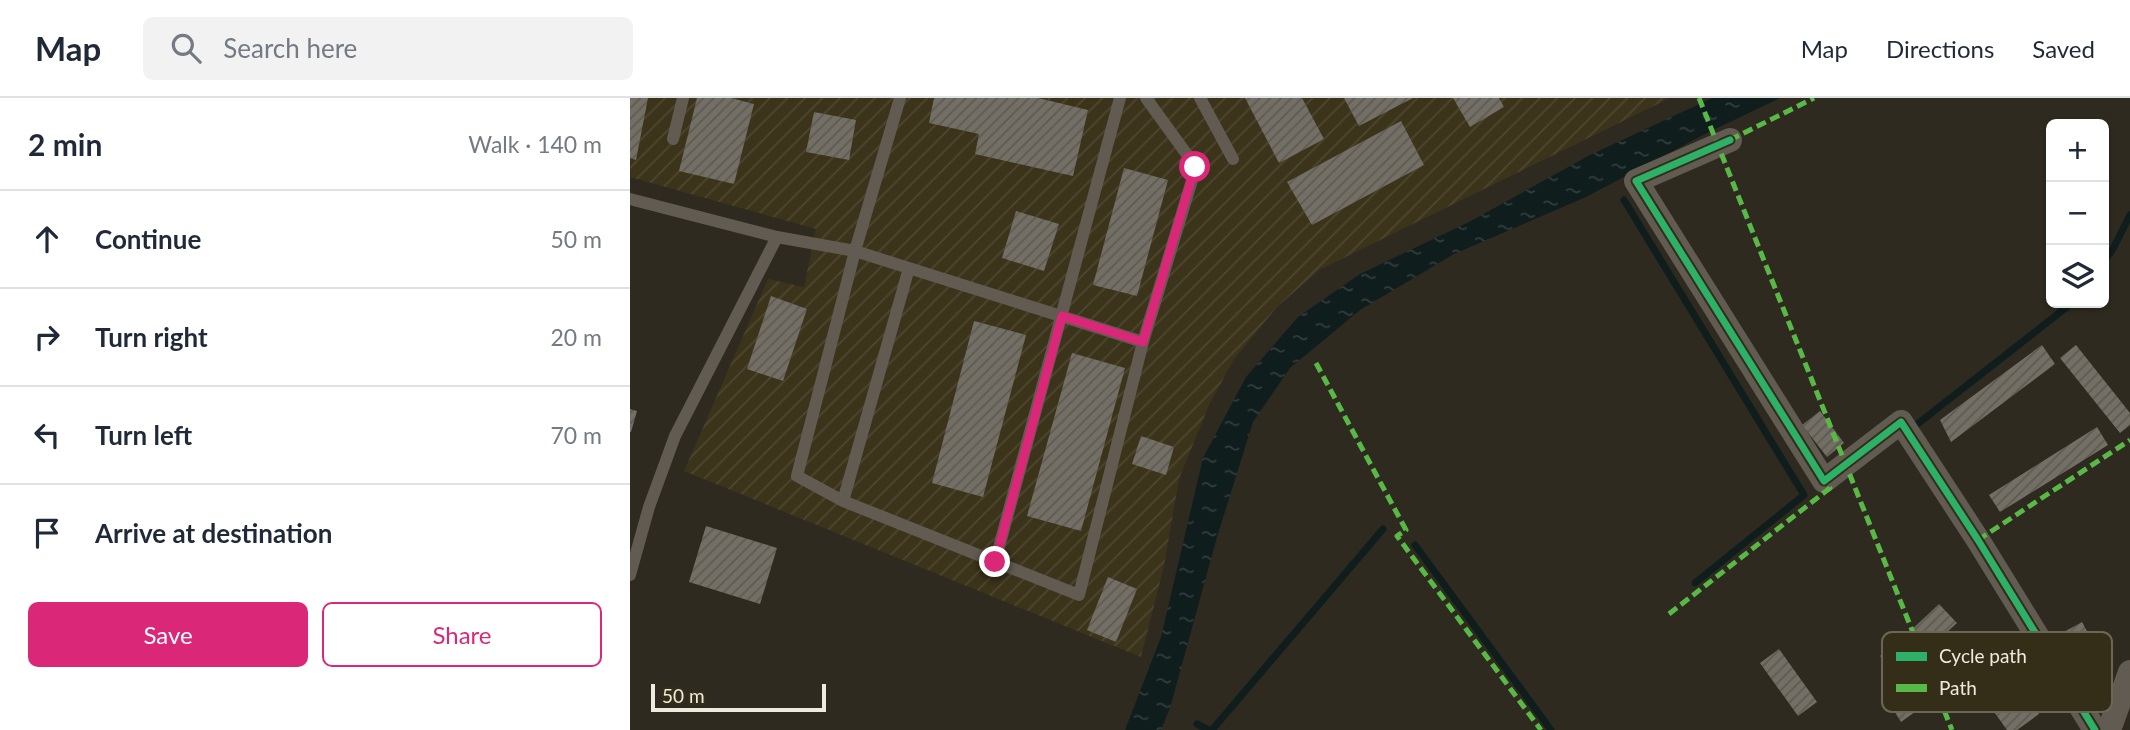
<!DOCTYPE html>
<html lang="en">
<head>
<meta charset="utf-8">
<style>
  body { margin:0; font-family:Lato,sans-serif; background:#f2f2f3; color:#1f2937 }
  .controls { position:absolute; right:21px; top:21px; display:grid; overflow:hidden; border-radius:10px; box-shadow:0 2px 5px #0004 }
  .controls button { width:63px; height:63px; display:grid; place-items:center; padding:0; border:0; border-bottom:2px solid #e0e1e3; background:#fff; color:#1f2937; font:35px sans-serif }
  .scale { position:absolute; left:21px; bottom:18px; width:175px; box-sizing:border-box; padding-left:7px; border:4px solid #eeeadd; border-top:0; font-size:19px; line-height:24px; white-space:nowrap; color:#eeeadd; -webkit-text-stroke:5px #342e19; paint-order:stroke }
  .stop { position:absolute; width:21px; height:21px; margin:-16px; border:5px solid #db2777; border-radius:50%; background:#fff }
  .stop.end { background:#db2777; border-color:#fff; box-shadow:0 2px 7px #0008 }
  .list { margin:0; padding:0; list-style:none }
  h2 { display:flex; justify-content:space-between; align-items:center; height:91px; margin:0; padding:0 28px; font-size:30px }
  h2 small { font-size:23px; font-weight:400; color:#747a83 }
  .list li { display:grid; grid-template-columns:46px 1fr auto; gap:21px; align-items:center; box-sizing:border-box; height:98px; padding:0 28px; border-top:2px solid #e0e1e3 }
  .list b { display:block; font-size:26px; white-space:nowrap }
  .list em { font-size:23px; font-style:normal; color:#747a83 }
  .actions { display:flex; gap:14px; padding:21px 28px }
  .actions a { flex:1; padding:16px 0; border:2px solid #db2777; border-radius:10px; text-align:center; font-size:24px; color:#db2777 }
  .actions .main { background:#db2777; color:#fff }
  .icon { flex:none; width:38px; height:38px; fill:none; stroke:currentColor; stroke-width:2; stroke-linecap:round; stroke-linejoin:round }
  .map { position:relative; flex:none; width:1500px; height:632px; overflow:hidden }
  header { display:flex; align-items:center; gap:42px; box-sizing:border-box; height:98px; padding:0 35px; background:#fff; border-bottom:2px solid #e0e1e3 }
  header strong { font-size:33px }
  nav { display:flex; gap:38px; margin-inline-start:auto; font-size:24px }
  .search { width:490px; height:63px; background:#f2f2f3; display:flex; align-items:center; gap:18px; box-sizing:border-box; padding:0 24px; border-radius:10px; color:#747a83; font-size:26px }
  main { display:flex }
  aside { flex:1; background:#fff }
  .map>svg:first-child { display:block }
</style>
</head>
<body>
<header>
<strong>Map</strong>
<div class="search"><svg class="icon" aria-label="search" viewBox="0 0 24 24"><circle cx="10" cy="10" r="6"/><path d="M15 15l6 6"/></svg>Search here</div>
<nav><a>Map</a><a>Directions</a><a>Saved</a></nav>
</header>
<main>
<aside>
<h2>2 min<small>Walk · 140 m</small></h2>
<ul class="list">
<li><svg class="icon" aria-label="ahead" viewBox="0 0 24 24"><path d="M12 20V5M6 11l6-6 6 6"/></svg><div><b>Continue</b></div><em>50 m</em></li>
<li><svg class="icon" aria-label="right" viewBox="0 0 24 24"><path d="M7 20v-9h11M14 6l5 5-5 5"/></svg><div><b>Turn right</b></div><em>20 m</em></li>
<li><svg class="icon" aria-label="left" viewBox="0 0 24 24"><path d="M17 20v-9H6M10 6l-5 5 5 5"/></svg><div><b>Turn left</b></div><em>70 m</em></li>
<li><svg class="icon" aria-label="arrive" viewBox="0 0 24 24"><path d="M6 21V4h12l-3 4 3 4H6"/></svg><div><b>Arrive at destination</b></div></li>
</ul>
<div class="actions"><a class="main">Save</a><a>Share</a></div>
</aside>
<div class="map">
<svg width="1500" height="632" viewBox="0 0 1500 632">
  <defs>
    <pattern id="industrial-furrows" width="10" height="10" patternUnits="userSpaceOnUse" patternTransform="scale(1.75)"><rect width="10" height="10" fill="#3b331a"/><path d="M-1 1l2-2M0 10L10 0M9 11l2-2" fill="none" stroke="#4e4730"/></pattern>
    <pattern id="water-ripples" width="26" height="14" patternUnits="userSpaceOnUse" patternTransform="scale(1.75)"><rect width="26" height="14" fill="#101d1d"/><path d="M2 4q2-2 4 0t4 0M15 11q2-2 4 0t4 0" fill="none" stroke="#333e3d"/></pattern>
    <pattern id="building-hatch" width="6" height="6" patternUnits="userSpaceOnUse" patternTransform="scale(1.75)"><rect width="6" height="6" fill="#736f65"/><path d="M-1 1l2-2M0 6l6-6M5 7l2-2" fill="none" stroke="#5d5a54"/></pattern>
  </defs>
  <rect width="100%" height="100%" fill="#2e2a1f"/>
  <!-- industrial -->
  <path fill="url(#industrial-furrows)" d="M0,0H1040L689,172L647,209L604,261L579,307L549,381L534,468L511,559L54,373L138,181L174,189L186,131L0,79Z"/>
  <!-- water -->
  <path fill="url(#water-ripples)" d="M1082,0H1150L1077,35L956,99L824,156L730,212L660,270L623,324L587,439L540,610L531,632H495L531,539L573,360L616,279L668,219L730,176L839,124L958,58Z"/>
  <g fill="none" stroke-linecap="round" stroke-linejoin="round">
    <!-- stream -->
    <path stroke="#101d1d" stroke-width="7" d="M994,102L1174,397L1065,485
      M1474,163L1483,151L1500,117
      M1281,331L1442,205
      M785,447L921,632
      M567,626L579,632
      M582,632L753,431"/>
  </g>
  <!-- building -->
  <path fill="url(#building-hatch)" d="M0,0H18L6,62L0,60Z
    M67,0H101L124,6L104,86L49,73Z
    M304,0H408L458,12L443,78L345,56L349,36L299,25Z
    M615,0H672L694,41L649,65Z
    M714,0H783L729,28Z
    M823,0H869L874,9L840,29Z
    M184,14L226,22L219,62L176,54Z
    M771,23L794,67L682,127L657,84Z
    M494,70L538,82L507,198L463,187Z
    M386,113L429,126L414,173L372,160Z
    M141,198L177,211L153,283L117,271Z
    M344,223L396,237L353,399L302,385Z
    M1412,247L1425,266L1321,344L1310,322Z
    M1446,247L1500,315V327L1490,335L1430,260Z
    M442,255L495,270L451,433L397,418Z
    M0,311L7,313L1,334H0Z
    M1190,313L1214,345L1197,359L1172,327Z
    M1467,329L1478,347L1370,414L1359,397Z
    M511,338L544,349L536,377L502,366Z
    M76,428L147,450L130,506L59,484Z
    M478,479L507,491L486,544L457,532Z
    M1309,506L1327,525L1293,556L1276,537Z
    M1452,524L1477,570L1457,581L1432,535Z
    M1271,540L1285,558L1265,575L1250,558Z
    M1149,551L1187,604L1168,618L1130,565Z
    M1371,563L1409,616L1387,632H1377L1342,583Z
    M1289,565L1311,595L1271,624L1252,593Z"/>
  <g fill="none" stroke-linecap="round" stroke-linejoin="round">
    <!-- service -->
    <path stroke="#615b51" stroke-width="12" d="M270,0L225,153L513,244L566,69L516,0
      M570,0L603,61
      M43,41L53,0
      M0,101L147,139L45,338L19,409L0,477
      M147,139L225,153L167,378L213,403
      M279,170L213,403L449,497L513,244
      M365,464L490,0"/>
    <!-- minor -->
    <path stroke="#615b51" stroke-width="24" d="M1100,42L1006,83L1194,383L1271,324L1348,442L1465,632
      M1479,632L1500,574"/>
    <!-- quiet -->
    <path stroke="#58b947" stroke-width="5" stroke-dasharray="10 5" stroke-linecap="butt" d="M1069,0L1322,632
      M1100,42L1184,0
      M686,265L776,432L767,438L911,632
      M1348,442L1500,342
      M1039,516L1200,390L1194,383"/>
    <defs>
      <path id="cycleway" d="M1100,42L1006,83L1194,383L1271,324L1348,442L1465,632"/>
    </defs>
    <!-- cycleway casing -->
    <use href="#cycleway" stroke="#342e19" stroke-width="11"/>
    <!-- cycleway -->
    <use href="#cycleway" stroke="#2db169" stroke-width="7"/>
  </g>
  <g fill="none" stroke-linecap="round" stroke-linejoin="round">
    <!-- route -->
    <path stroke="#db2777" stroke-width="9" d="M365,464L432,218L513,244L565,69"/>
  </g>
  <!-- legend -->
  <rect x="1252" y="534" width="230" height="80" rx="10" fill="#342e19" stroke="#6c6654" stroke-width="2"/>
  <rect x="1266" y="554" width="31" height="9" fill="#2db169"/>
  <rect x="1266" y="586" width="31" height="8" fill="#58b947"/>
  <g font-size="19" fill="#eeeadd">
    <text x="1309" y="565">Cycle path</text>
    <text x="1309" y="597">Path</text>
  </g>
</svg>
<div class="controls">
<button>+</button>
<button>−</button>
<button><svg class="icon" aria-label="layers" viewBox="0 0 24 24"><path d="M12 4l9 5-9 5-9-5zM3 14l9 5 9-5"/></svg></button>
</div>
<div class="scale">50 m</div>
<div class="stop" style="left:565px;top:69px"></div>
<div class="stop end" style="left:365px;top:464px"></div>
</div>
</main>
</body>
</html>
